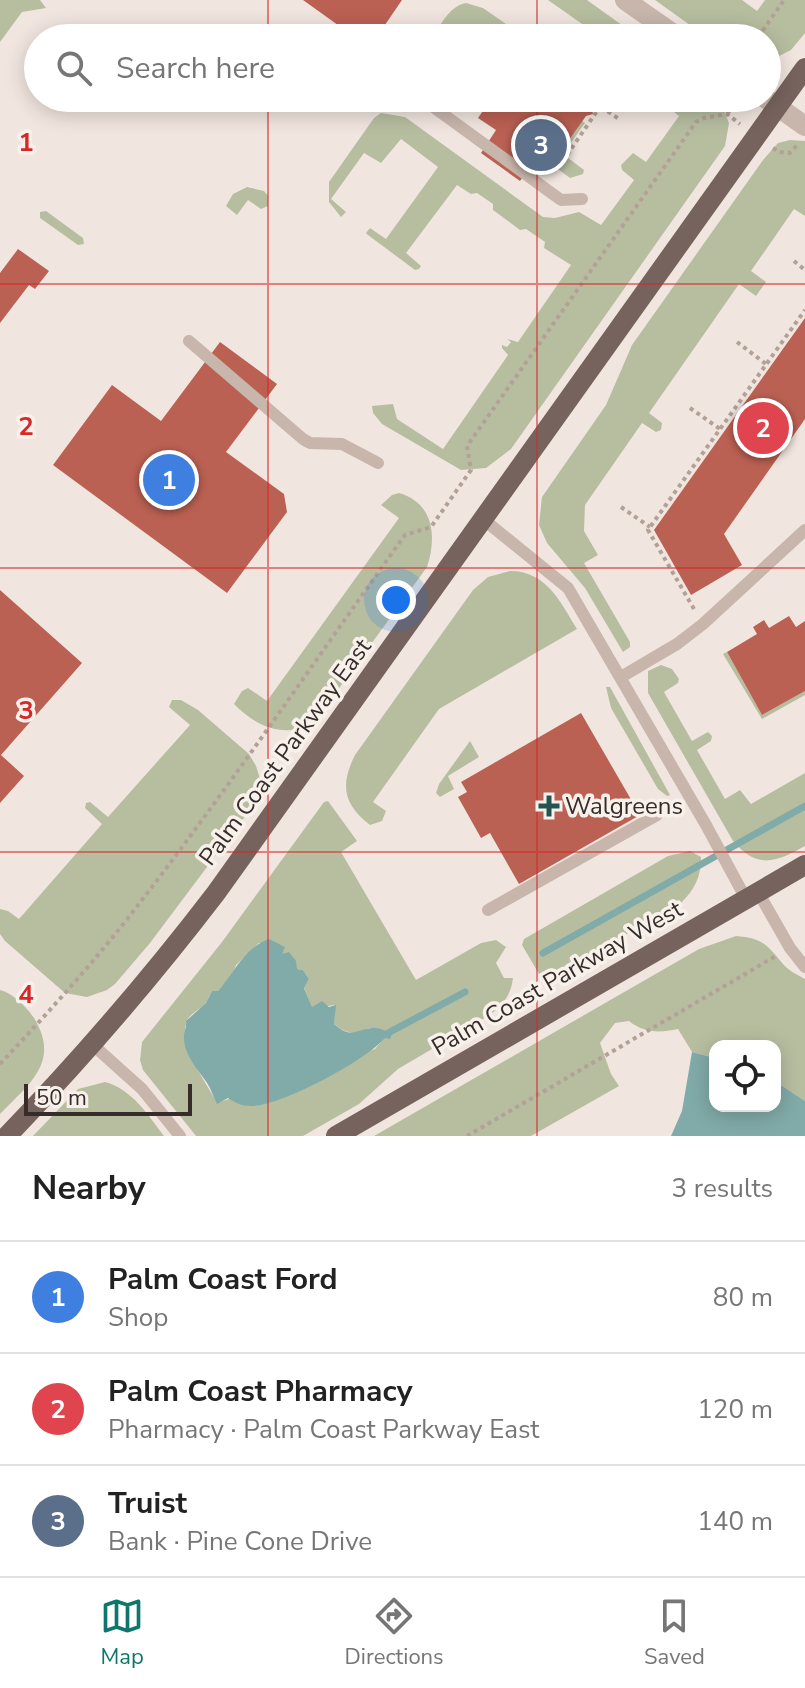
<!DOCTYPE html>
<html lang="en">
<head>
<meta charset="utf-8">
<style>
  body { margin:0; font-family:"Nunito Sans",sans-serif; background:#f2f2f2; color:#222 }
  .controls { position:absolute; right:24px; bottom:24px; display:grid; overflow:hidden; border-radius:16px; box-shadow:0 4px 20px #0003 }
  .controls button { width:72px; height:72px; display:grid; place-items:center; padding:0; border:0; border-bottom:2px solid #e0e0e0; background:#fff; color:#222; font:40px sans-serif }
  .scale { position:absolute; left:24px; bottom:20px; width:168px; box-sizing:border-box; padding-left:8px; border:4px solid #362d2a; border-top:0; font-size:22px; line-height:28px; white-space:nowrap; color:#362d2a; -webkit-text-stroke:6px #f8f1eb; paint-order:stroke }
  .you { position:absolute; left:396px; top:600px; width:28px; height:28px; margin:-20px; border:6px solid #fff; border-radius:50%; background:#1a73e8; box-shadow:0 0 0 12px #1a73e833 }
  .badge { display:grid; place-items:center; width:52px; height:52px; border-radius:50%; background:#0f766e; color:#fff; font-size:26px; font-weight:700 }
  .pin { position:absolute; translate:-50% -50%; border:4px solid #fff; box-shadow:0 2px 8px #0006 }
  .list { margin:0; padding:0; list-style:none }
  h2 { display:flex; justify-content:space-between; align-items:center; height:104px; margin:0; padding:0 32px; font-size:34px }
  h2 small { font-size:26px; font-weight:400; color:#767676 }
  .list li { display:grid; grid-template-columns:52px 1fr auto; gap:24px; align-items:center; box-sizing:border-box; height:112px; padding:0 32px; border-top:2px solid #e0e0e0 }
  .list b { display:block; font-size:30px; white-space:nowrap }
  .list p { margin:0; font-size:26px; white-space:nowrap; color:#767676 }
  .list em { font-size:26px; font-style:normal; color:#767676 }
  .icon { flex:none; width:44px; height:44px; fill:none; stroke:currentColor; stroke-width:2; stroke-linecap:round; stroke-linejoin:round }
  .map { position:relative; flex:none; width:805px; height:1136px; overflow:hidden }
  .search { position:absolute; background:#fff; box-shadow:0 4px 20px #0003; left:24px; right:24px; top:24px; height:88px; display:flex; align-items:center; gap:20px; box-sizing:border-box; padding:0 28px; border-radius:44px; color:#767676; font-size:30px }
  .sheet { height:440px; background:#fff }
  nav { display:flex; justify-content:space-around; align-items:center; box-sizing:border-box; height:112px; border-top:2px solid #e0e0e0; background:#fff; font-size:22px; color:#767676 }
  nav a { display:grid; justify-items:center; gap:4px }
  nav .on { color:#0f766e }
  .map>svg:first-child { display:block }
</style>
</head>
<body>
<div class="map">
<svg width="805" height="1136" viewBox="0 0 805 1136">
  <rect width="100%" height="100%" fill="#f1e6df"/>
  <!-- green -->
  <path fill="#b7bea0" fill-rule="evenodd" d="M0,0H40L46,8L22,12L0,42Z
    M548,0H587L640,38H587L592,31Z
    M655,0H742L757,11L765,0H805V33L791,50L767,62V38H708Z
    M466,3L483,8L526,38H432C441,25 449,6 466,3Z
    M657,98H719L729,123L725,146L511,449L486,468L461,470L382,424L373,413L372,406L393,404L397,419L443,449L508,355L502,348V345L507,347L511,342L507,339L518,342L571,265L544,248L545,242L526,229L520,230L493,210V204L477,193L471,194L457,185L406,253L421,266L419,269L415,270L368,235L366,233L370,228L386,239L438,167L401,139L381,163L364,153L331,199L346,212L341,217L329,202V182L374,118L381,113L405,117L543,217L555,218L579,212L601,225L634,180L622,170L621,165L633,153L646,162L679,116Z
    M582,121L585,123L563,154L584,170L583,174L570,178L551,164Z
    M790,140L805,141V216L794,209L751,271L766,282L756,296L739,284L649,413L662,423L661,430L656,432L642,423L585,505L584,531L598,555L584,563L630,642V647L623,652L585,588L547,543L539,525L542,497L606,405L632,345L763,160L778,143Z
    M247,187L264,191L268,196V206L261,209L248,200L237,215L226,206L233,194Z
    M46,211L83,238L84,244L78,245L40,218V212Z
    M399,493C434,503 437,537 427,567L316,720C288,741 256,727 234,704L242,691L248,688L267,701L399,518L381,505L392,495Z
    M510,571C546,571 560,601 577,629L439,709L373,802L386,811L382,821L370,825C343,804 340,785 355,755L473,590L488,577Z
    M727,652L762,715L805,691V695L762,719L723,654Z
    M661,665L672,669L679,679L678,683L664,692L692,741L708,732L712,736L711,741L697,750L725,799L740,790L751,804L805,773V846C775,863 757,869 733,841L648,693V671Z
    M606,687H610L670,795L667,796L658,789L611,708Z
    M172,700H181L198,710L249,754L256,766L261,782L252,807L150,943L115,984L107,990L87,997L65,993L5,941L0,934V909L8,911L19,919L102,824L85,808L86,803L90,802L108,817L190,725L169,707Z
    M470,741L479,757L448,776L454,789L440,797L436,793L439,784Z
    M328,801L357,841L341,852L416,980L481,943L496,940L506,947L496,963L504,978H513C511,996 502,1006 488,1016L398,1069L359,1104L303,1136H196L143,1070L140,1060L142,1042L222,942L324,802ZM259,943L282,954L296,969L303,970L309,979L304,987L312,1008L335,1005L334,1024C346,1034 355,1035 369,1028L385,1037L375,1049L217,1103C206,1081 177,1046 187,1021C189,1014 201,1009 206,1003C208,999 210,995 212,991H218L232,975L236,965Z
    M690,851L701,857C701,877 695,889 681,903L546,980L542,979L522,945L524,939L668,856Z
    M736,936C763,938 767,945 783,964C789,971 798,975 805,979V1101L775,1081V1046H715V1058L692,1052L678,1029C659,1033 644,1033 629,1021L615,1023L600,1043L611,1074L619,1086L531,1136H374L699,949Z
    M0,990C12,993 27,1007 34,1018C61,1062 29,1084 0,1114Z
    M105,1082C132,1089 148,1115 164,1136H33L78,1089Z"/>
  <!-- water -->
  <path fill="#81aba8" d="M269,939L285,947L282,954L289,952L296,961L297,969L303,970L309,979L304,988L312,1007L322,1001L329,1007L336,1005L334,1024C351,1039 354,1030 372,1028C379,1027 385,1031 392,1034L390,1039L385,1038C366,1060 282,1106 251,1106C242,1106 235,1103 228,1098L217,1104C213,1096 210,1086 205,1080C197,1069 185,1055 184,1040C183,1033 187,1028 186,1021L206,1003L212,991H218C235,972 244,948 269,939Z
    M692,1052L715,1058V1106H775V1081L805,1101V1136H671L682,1111Z"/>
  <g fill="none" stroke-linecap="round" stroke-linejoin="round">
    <!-- stream -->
    <path stroke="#81aba8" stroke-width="7" d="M543,953L805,806
      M388,1033L465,992"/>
  </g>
  <!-- building -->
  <path fill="#bb6153" d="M303,0H402L376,38H356Z
    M492,98H590L593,114L586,116L549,168L536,159L520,181L481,153L496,130L478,118Z
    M18,249L49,271L35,289L29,285L0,323V273Z
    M805,318V419L724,534L742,565L691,595L654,530Z
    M220,342L277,384L226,452L284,494L287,512L227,593L53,465L112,385L161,421Z
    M0,590L82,663L1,755L24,776L0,803Z
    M789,616L796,627L805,621V691L762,715L727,652L757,634L753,627L764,620L769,628Z
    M581,713L640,815L519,884L490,833L481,838L458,797L467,792L461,782Z"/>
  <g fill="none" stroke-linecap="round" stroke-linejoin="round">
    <!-- path -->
    <path stroke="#b3a096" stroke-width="4" stroke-dasharray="4 4" stroke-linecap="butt" d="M760,38L761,33L784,0
      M767,58L780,66
      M601,107L619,119
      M727,114L739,98
      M773,148L779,152L790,153L798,144
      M567,155L606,98
      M794,261L805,270
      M737,342L766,364
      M690,408L720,429
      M621,507L650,527
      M694,609L648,530L805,310
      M0,1064C44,1017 88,969 128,918C225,794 313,663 405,535L431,527L471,470L467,446L696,122L704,118L727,114L740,124
      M467,1136L776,956"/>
    <!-- lane -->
    <path stroke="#c8b6ac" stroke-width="12" d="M421,98L561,200L582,199
      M189,341L303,439L310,443L342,444L378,463
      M483,519L568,588L706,825L746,899
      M621,677L677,644L703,624L805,530
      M758,892L790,948L805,967
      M488,910L657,815
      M93,1045L142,1089L180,1136"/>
    <!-- street -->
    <path stroke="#c8b6ac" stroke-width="20" d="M625,0L679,38
      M765,98L805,126"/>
    <!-- primary -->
    <path stroke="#77635d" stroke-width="20" d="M7,1136C82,1058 151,978 216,893L805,68
      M336,1136L805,865"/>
  </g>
  <!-- grid -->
  <path fill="none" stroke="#d62828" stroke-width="2" stroke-opacity="0.55" d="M268,0V38M537,0V38M268,98V1136M537,98V1136M0,284H805M0,568H805M0,852H805"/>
  <!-- markers -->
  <path fill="#235452" stroke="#f8f1eb" stroke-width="3" d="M545 794h8v8h8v8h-8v8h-8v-8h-8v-8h8z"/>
  <g text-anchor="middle" stroke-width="7" stroke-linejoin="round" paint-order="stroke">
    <!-- street labels -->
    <g font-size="24" fill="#362d2a" stroke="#f8f1eb">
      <text transform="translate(285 752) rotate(-54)" y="8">Palm Coast Parkway East</text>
      <text transform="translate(557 978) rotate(-30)" y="8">Palm Coast Parkway West</text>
    </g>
    <!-- poi labels -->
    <g font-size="24" fill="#362d2a" stroke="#f8f1eb" text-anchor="start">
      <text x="565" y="814">Walgreens</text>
    </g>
  </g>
  <g font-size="26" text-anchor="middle" font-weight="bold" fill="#d62828" stroke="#f8f1eb" stroke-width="7" stroke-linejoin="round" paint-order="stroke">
    <text x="26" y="151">1</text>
    <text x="26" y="435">2</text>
    <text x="26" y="719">3</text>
    <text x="26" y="1003">4</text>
  </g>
</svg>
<div class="controls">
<button><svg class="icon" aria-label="locate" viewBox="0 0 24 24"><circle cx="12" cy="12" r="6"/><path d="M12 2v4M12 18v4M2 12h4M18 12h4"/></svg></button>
</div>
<div class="scale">50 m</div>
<div class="you"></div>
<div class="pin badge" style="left:169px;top:480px;background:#3f7fe0">1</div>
<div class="pin badge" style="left:763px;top:428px;background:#e0444e">2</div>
<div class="pin badge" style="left:541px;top:145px;background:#5c6f8a">3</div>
<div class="search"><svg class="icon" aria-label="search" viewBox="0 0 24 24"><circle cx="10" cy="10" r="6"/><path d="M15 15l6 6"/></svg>Search here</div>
</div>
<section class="sheet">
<h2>Nearby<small>3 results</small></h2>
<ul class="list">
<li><span class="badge" style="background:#3f7fe0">1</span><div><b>Palm Coast Ford</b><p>Shop</p></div><em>80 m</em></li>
<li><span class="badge" style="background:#e0444e">2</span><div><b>Palm Coast Pharmacy</b><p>Pharmacy · Palm Coast Parkway East</p></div><em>120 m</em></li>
<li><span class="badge" style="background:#5c6f8a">3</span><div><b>Truist</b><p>Bank · Pine Cone Drive</p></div><em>140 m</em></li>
</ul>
</section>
<nav>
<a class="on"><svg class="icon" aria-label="map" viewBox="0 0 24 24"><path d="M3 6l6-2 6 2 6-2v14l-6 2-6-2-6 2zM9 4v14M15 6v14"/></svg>Map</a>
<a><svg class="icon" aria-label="directions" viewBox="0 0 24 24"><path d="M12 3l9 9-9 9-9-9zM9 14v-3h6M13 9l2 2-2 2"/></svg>Directions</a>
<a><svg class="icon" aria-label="saved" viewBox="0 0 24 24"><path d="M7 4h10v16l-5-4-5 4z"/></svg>Saved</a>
</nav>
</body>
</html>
